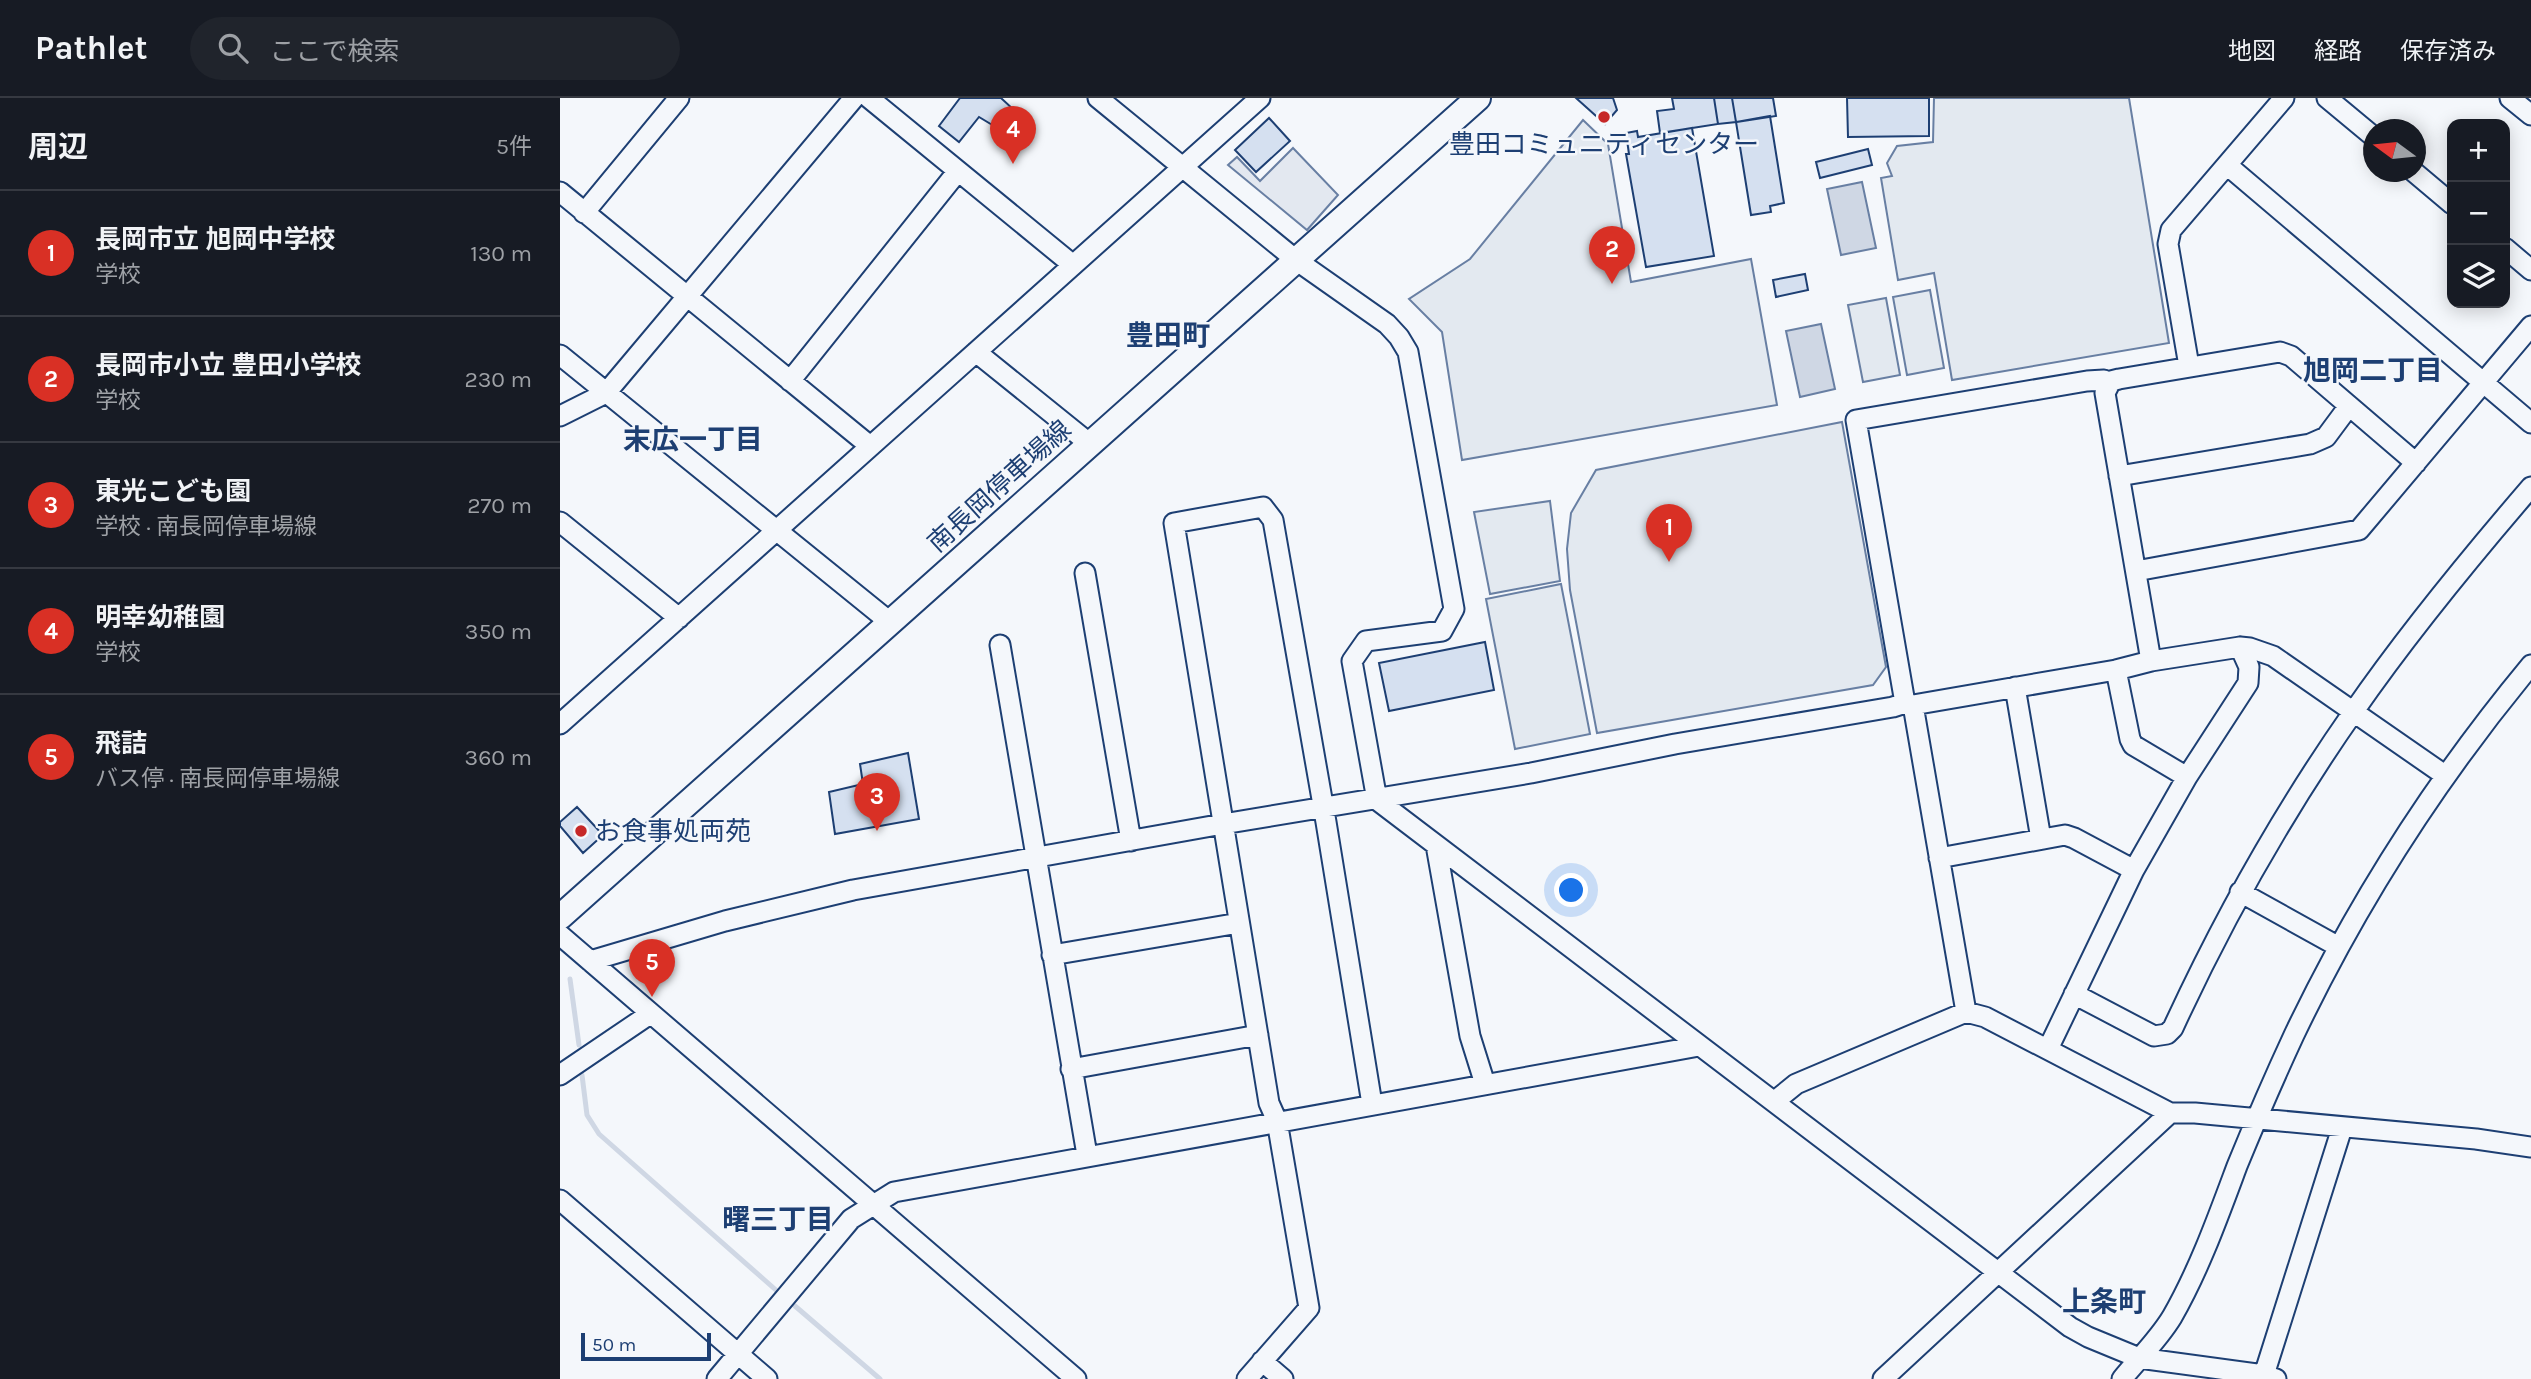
<!DOCTYPE html>
<html lang="ja">
<head>
<meta charset="utf-8">
<style>
  body { margin:0; font-family:Karla,"Noto Sans JP",sans-serif; background:#20242c; color:#f1f3f6 }
  .controls { position:absolute; right:21px; top:21px; display:grid; overflow:hidden; border-radius:14px; box-shadow:0 4px 18px #0003 }
  .controls button { width:63px; height:63px; display:grid; place-items:center; padding:0; border:0; border-bottom:2px solid #363941; background:#171b24; color:#f1f3f6; font:35px sans-serif }
  .compass { position:absolute; left:1803px; top:21px; width:63px; height:63px; border-radius:50%; background:#171b24; box-shadow:0 4px 18px #0003; rotate:285deg }
  .scale { position:absolute; left:21px; bottom:18px; width:130px; box-sizing:border-box; padding-left:7px; border:4px solid #1d3f73; border-top:0; font-size:19px; line-height:24px; white-space:nowrap; color:#1d3f73; -webkit-text-stroke:5px #f4f7fb; paint-order:stroke }
  .you { position:absolute; left:1012px; top:793px; width:24px; height:24px; margin:-18px; border:5px solid #fff; border-radius:50%; background:#1a73e8; box-shadow:0 0 0 10px #1a73e833 }
  .badge { display:grid; place-items:center; width:46px; height:46px; border-radius:50%; background:#d93025; color:#fff; font-size:23px; font-weight:700 }
  .pin { position:absolute; translate:-50% -58px; filter:drop-shadow(0 2px 4px #0008) }
  .pin::after { content:''; position:absolute; top:37px; width:24px; height:21px; background:inherit; clip-path:polygon(0 0,100% 0,50% 100%) }
  .list { margin:0; padding:0; list-style:none }
  h2 { display:flex; justify-content:space-between; align-items:center; height:91px; margin:0; padding:0 28px; font-size:30px }
  h2 small { font-size:23px; font-weight:400; color:#9ea1a6 }
  .list li { display:grid; grid-template-columns:46px 1fr auto; gap:21px; align-items:center; box-sizing:border-box; height:126px; padding:0 28px; border-top:2px solid #363941 }
  .list b { display:block; font-size:26px; white-space:nowrap }
  .list p { margin:0; font-size:23px; white-space:nowrap; color:#9ea1a6 }
  .list em { font-size:23px; font-style:normal; color:#9ea1a6 }
  .icon { flex:none; width:38px; height:38px; fill:none; stroke:currentColor; stroke-width:2; stroke-linecap:round; stroke-linejoin:round }
  .map { position:relative; flex:none; width:1971px; height:1281px; overflow:hidden }
  header { display:flex; align-items:center; gap:42px; box-sizing:border-box; height:98px; padding:0 35px; background:#171b24; border-bottom:2px solid #363941 }
  header strong { font-size:33px }
  nav { display:flex; gap:38px; margin-inline-start:auto; font-size:24px }
  .search { width:490px; height:63px; background:#20242c; display:flex; align-items:center; gap:18px; box-sizing:border-box; padding:0 24px; border-radius:38px; color:#9ea1a6; font-size:26px }
  main { display:flex }
  aside { flex:1; background:#171b24 }
  .map>svg:first-child { display:block }
</style>
</head>
<body>
<header>
<strong>Pathlet</strong>
<div class="search"><svg class="icon" aria-label="search" viewBox="0 0 24 24"><circle cx="10" cy="10" r="6"/><path d="M15 15l6 6"/></svg>ここで検索</div>
<nav><a>地図</a><a>経路</a><a>保存済み</a></nav>
</header>
<main>
<aside>
<h2>周辺<small>5件</small></h2>
<ul class="list">
<li><span class="badge">1</span><div><b>長岡市立 旭岡中学校</b><p>学校</p></div><em>130 m</em></li>
<li><span class="badge">2</span><div><b>長岡市小立 豊田小学校</b><p>学校</p></div><em>230 m</em></li>
<li><span class="badge">3</span><div><b>東光こども園</b><p>学校 · 南長岡停車場線</p></div><em>270 m</em></li>
<li><span class="badge">4</span><div><b>明幸幼稚園</b><p>学校</p></div><em>350 m</em></li>
<li><span class="badge">5</span><div><b>飛詰</b><p>バス停 · 南長岡停車場線</p></div><em>360 m</em></li>
</ul>
</aside>
<div class="map">
<svg width="1971" height="1281" viewBox="0 0 1971 1281">
  <rect width="100%" height="100%" fill="#f4f7fb"/>
  <!-- green -->
  <path fill="#e3e9f0" stroke="#687fa3" stroke-width="2" d="M1374,0H1569L1609,245L1392,282L1374,175L1338,182L1321,80L1332,78L1327,65L1337,48L1373,44Z
    M1023,22L1048,46L1071,184L1191,161L1217,307L902,362L882,234L849,201L910,161Z
    M1370,192L1384,270L1347,277L1333,199Z
    M1326,200L1340,277L1303,284L1288,207Z
    M1282,324L1326,569L1313,587L1037,635L1010,492L1007,451L1011,415L1036,372Z
    M990,403L1000,483L930,496L914,414Z
    M1001,486L1030,636L955,651L926,501Z"/>
  <!-- parking -->
  <path fill="#e3e8f0" stroke="#687fa3" stroke-width="2" d="M733,50L778,97L747,132L668,67L677,59L700,83Z"/>
  <!-- water -->
  <path fill="#cfd7e4" stroke="#687fa3" stroke-width="2" d="M1302,84L1316,150L1281,157L1267,91Z
    M1261,226L1275,291L1240,299L1226,233Z"/>
  <g fill="none" stroke-linecap="round" stroke-linejoin="round">
    <!-- stream -->
    <path stroke="#cfd7e4" stroke-width="5" d="M10,881L19,947
      M22,977L27,1017L39,1036L217,1193
      M235,1208L320,1281"/>
  </g>
  <!-- building -->
  <path fill="#d5e0f0" stroke="#1d3f73" stroke-width="2" d="M400,0H441L454,12L439,31L419,19L399,44L379,28Z
    M1016,0H1053L1057,12L1045,26Z
    M1112,0H1154L1158,26L1100,35L1097,13L1114,11Z
    M1154,0H1172L1176,24L1158,26Z
    M1172,0H1213L1216,18L1176,24Z
    M1287,0H1369V38L1288,39Z
    M1210,18L1224,105L1210,108L1211,114L1191,117L1176,24Z
    M709,20L730,43L696,74L675,52Z
    M1132,30L1154,158L1086,169L1066,56H1069L1066,35L1077,33L1078,39Z
    M1308,51L1312,67L1260,80L1256,64Z
    M1245,176L1248,192L1216,199L1213,182Z
    M925,544L934,592L829,613L819,565Z
    M348,655L359,721L275,736L269,694L303,686L300,666Z
    M17,709L43,737L23,755L0,728V724Z"/>
  <g fill="none" stroke-linecap="round" stroke-linejoin="round">
    <defs>
      <path id="minor" d="M309,0L513,167
        M538,0L736,162L827,226L839,239L848,254L894,511L882,533L806,543L792,563L817,702L1510,1229L1528,1239L1579,1260L1704,1277L1716,1281
        M1767,0L1814,39
        M1950,0L1971,17
        M1667,67L1971,325
        M1854,74L1892,106
        M0,94L310,348
        M24,115L119,0
        M1945,150L1971,172
        M416,254L530,346
        M0,257L331,525
        M1629,268L1608,146L1611,132L1724,0
        M230,283L398,73
        M0,318L46,295L294,0
        M1856,365L1731,258L1720,254L1559,281L1551,283L1545,295L1591,563L1680,549L1690,550L1713,558L1886,678
        M1559,378L1750,346L1766,339L1789,308
        M0,424L119,520
        M1576,473L1799,432L1971,228
        M525,475L571,743
        M440,547L527,1057
        M1556,572L1570,641L1573,647L1627,679
        M1455,589L1481,741
        M0,626L700,0
        M876,747L910,938L925,986
        M1379,760L1505,737L1514,740L1574,772
        M1680,794L1779,849
        M0,837L516,1281
        M492,857L679,825
        M30,863L165,823L293,792L663,726L971,675L1115,646L1333,609L1345,605L1296,322L1527,283L1544,282L1549,286
        M1514,896L1594,938L1607,936L1613,930C1664,819 1724,713 1794,613C1848,535 1909,461 1971,389
        M1406,914L1353,607L1556,572L1591,563
        M1488,951L1574,772L1627,679L1688,585L1689,569L1680,549
        M511,971L698,937
        M0,977L90,916
        M1215,1003L1236,986L1406,914L1425,919L1610,1015H1635L1916,1041L1971,1049
        M0,1102L207,1281
        M702,1263L723,1281
        M1704,1277L1782,1030
        M157,1281L291,1121L334,1094L1139,948
        M687,1281L749,1210L717,1023L709,1005L614,425L703,409L713,422L766,724L812,1006
        M1323,1281L1610,1015
        M1562,1281C1579,1260 1598,1242 1612,1219C1639,1172 1658,1119 1677,1068C1695,1024 1714,980 1734,937C1797,805 1878,679 1971,567"/>
      <path id="major" d="M0,819L918,0"/>
    </defs>
    <!-- minor casing -->
    <use href="#minor" stroke="#1d3f73" stroke-width="23"/>
    <!-- major casing -->
    <use href="#major" stroke="#1d3f73" stroke-width="28"/>
    <!-- minor -->
    <use href="#minor" stroke="#f4f7fb" stroke-width="19"/>
    <!-- major -->
    <use href="#major" stroke="#f4f7fb" stroke-width="24"/>
  </g>
  <!-- markers -->
  <g fill="#c62828" stroke="#f4f7fb" stroke-width="2.5">
    <circle cx="1044" cy="19" r="7"/>
    <circle cx="21" cy="733" r="7"/>
  </g>
  <g text-anchor="middle" stroke-width="5" stroke-linejoin="round" paint-order="stroke">
    <!-- poi labels -->
    <g font-size="26" fill="#1d3f73" stroke="#f4f7fb">
      <text x="1044" y="55">豊田コミュニティセンター</text>
      <text x="35" y="742" text-anchor="start">お食事処両苑</text>
    </g>
    <!-- street labels -->
    <g font-size="26" fill="#1d3f73" stroke="#f4f7fb">
      <text transform="translate(439 388) rotate(-42)" y="9">南長岡停車場線</text>
    </g>
    <!-- neighbourhood labels -->
    <g font-size="28" font-weight="bold" fill="#1d3f73" stroke="#f4f7fb">
      <text x="608" y="247">豊田町</text>
      <text x="1813" y="282">旭岡二丁目</text>
      <text x="133" y="351">末広一丁目</text>
      <text x="218" y="1131">曙三丁目</text>
      <text x="1544" y="1213">上条町</text>
    </g>
  </g>
</svg>
<div class="controls">
<button>+</button>
<button>−</button>
<button><svg class="icon" aria-label="layers" viewBox="0 0 24 24"><path d="M12 4l9 5-9 5-9-5zM3 14l9 5 9-5"/></svg></button>
</div>
<svg class="compass" viewBox="-18 -18 36 36"><path d="M0-13l5 13h-10z" fill="#e53935"/><path d="M0 13l5-13h-10z" fill="#9ea1a6"/></svg>
<div class="scale">50 m</div>
<div class="you"></div>
<div class="pin badge" style="left:1109px;top:464px">1</div>
<div class="pin badge" style="left:1052px;top:186px">2</div>
<div class="pin badge" style="left:317px;top:733px">3</div>
<div class="pin badge" style="left:453px;top:66px">4</div>
<div class="pin badge" style="left:92px;top:899px">5</div>
</div>
</main>
</body>
</html>
